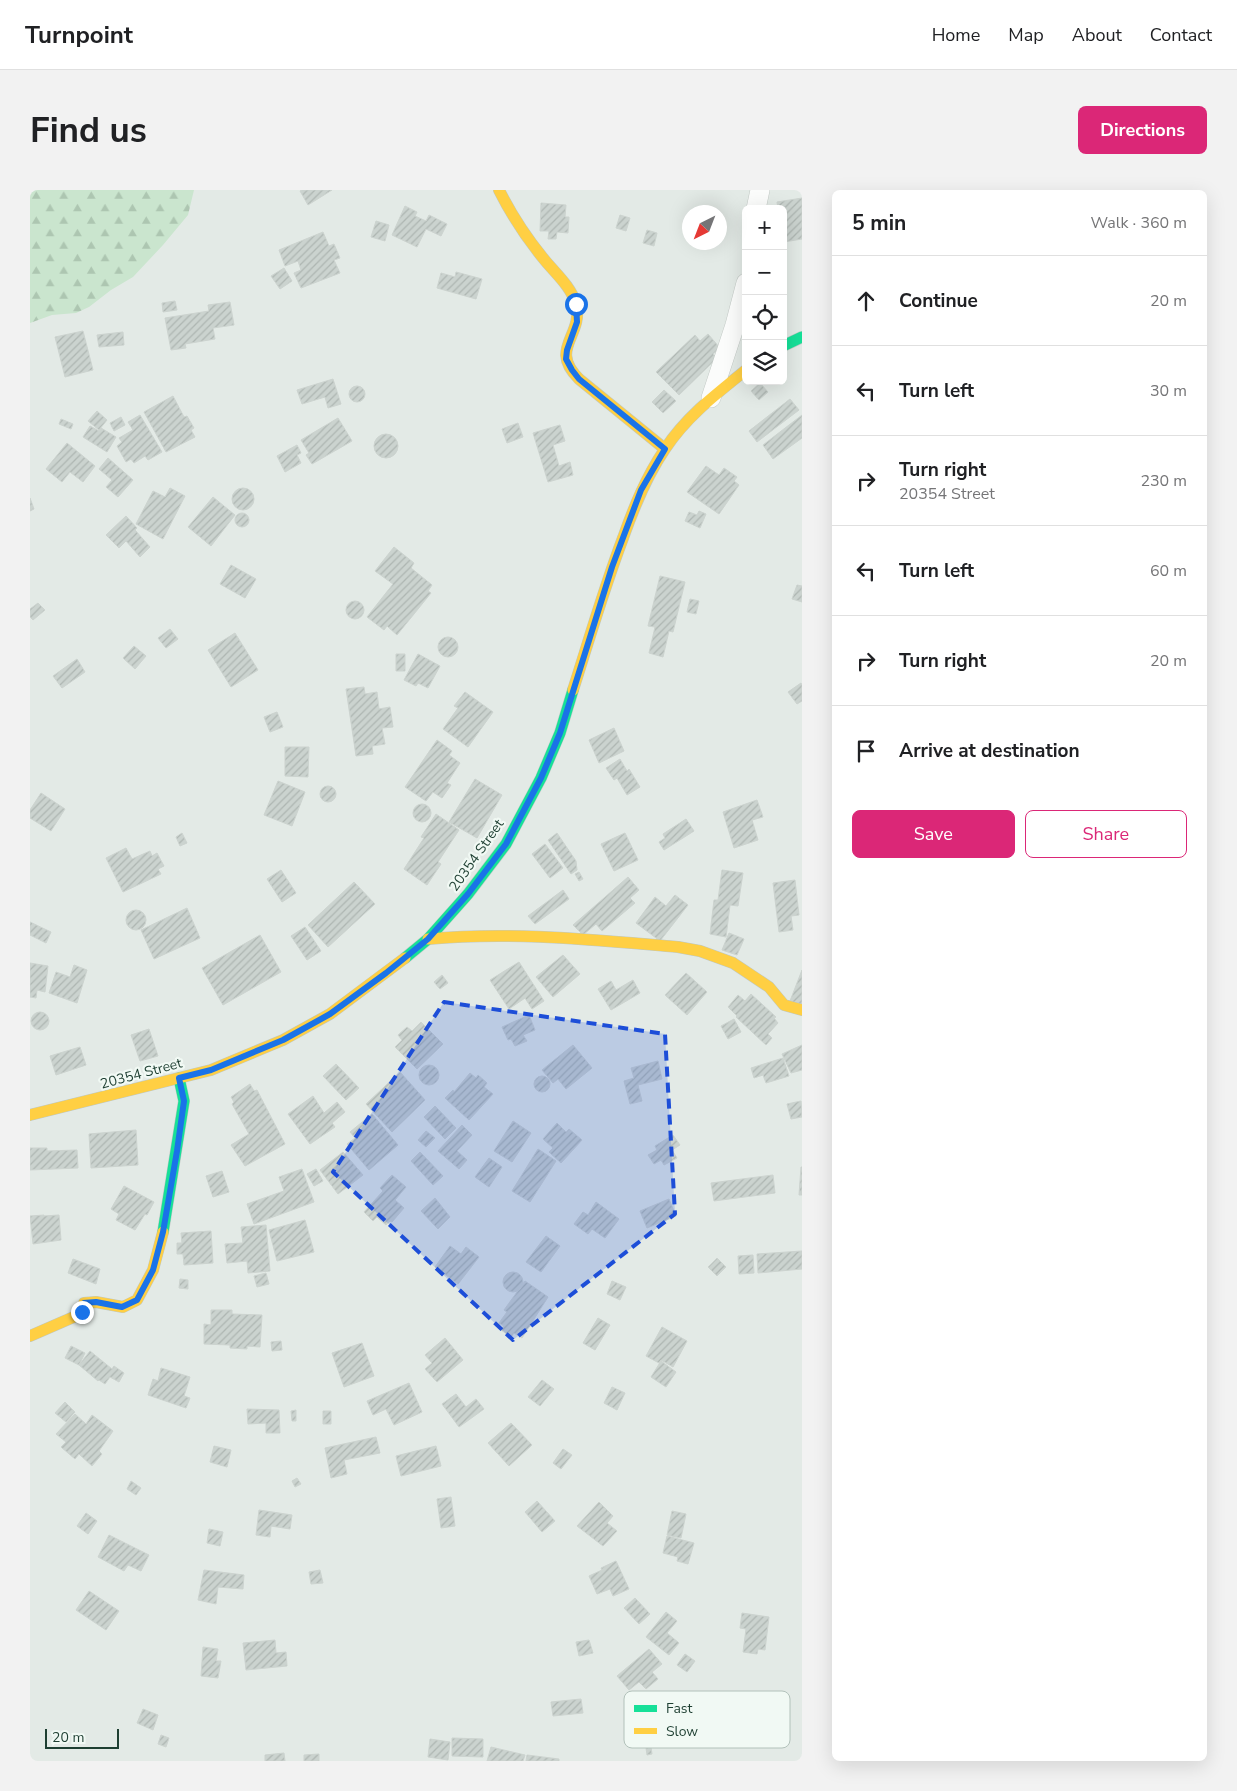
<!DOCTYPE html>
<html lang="en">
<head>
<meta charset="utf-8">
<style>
  body { margin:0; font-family:"Nunito Sans",sans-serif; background:#f2f2f2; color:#202124 }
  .controls { position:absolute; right:15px; top:15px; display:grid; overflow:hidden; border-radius:8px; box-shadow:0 5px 20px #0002 }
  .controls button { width:45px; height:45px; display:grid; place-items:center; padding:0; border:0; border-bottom:1px solid #e0e0e0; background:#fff; color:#202124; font:25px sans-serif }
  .compass { position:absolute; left:652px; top:15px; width:45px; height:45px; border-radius:50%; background:#fff; box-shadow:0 5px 20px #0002; rotate:222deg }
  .scale { position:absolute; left:15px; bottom:12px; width:74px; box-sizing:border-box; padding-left:5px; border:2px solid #1e3f32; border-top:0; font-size:14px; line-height:18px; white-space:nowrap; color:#1e3f32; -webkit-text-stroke:4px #f1f9f4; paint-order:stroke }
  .stop { position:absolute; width:15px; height:15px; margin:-11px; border:4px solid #1a73e8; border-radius:50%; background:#fff }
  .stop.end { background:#1a73e8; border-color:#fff; box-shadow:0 1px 5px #0008 }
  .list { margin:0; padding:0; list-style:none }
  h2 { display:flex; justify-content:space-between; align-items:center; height:65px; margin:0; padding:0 20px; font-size:21px }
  h2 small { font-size:16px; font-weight:400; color:#757577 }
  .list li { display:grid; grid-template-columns:32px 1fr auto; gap:15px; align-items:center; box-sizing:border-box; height:90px; padding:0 20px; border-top:1px solid #e0e0e0 }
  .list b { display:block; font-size:19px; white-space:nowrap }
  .list p { margin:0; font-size:16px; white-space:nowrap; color:#757577 }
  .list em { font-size:16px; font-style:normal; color:#757577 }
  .actions { display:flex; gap:10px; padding:15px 20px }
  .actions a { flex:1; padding:11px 0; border:1px solid #db2777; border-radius:8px; text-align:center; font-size:18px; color:#db2777 }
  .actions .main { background:#db2777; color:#fff }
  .icon { flex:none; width:28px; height:28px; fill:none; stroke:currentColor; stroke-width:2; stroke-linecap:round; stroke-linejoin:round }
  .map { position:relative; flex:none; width:772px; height:1571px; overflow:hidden; border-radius:8px }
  header { display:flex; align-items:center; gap:30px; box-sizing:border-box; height:70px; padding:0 25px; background:#fff; border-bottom:1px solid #e0e0e0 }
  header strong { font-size:24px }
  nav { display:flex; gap:28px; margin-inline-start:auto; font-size:18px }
  .intro { display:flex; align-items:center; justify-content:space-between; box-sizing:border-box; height:120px; padding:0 30px }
  h1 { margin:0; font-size:35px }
  .button { padding:12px 22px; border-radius:8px; background:#db2777; color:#fff; font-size:18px; font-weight:700 }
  main { display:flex; gap:30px; padding:0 30px }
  aside { flex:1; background:#fff; border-radius:8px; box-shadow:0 5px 20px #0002 }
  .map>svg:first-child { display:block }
</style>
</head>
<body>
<header>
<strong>Turnpoint</strong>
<nav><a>Home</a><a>Map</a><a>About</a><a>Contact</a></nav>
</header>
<div class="intro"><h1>Find us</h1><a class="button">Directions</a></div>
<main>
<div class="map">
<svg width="772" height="1571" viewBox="0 0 772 1571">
  <defs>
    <pattern id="forest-firs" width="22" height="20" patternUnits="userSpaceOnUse" patternTransform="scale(1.25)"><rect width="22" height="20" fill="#cae5ce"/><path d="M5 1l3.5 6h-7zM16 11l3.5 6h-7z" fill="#adc6b1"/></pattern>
    <pattern id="building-hatch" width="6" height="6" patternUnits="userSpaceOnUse" patternTransform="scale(1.25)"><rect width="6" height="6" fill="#cbd3cf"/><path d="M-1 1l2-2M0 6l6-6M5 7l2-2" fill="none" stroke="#aeb6b2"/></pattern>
  </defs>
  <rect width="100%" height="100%" fill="#e3eae6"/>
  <!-- forest -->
  <path fill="url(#forest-firs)" d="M0,0H164L158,25L133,55L103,87L81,100L59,117L46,123L22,125L0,133Z"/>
  <!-- building -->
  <path fill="url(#building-hatch)" stroke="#ccd3cf" d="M272,0H302L278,15L270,1Z
    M772,8V49L754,52L753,19H748L747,12Z
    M511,13L536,15L535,27H539L538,43L527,42L526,49H518L519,41H510Z
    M375,16L387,22L385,26L396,31L399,25L417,34L411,46L396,39L387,57L362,45Z
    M590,25L600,28L596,41L586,38Z
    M346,31L359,35L355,51L341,47Z
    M617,40L627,43L624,56L613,53Z
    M293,42L299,56L304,54L310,68L304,70L310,83L271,98L264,83L271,80L268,71L255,76L249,60Z
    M254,78L262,91L250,99L241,86Z
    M426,82L452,89L446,109L407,98L411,83L425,87Z
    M145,111L147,120L133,122L132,113Z
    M200,112L204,135L183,138L185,149L155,154L156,158L141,160L135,128L179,121L178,115Z
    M53,141L63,180L35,187L25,147Z
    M93,142L94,155L69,157L67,145Z
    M678,144L690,158L683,164L687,168L649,205L626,182L665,145L670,151Z
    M303,189L311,214L298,218L295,207L272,214L267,200Z
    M730,193L738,202L729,210L721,201Z
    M319 204a8 8 0 1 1 16 0a8 8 0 1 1-16 0Z
    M634,200L646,211L633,223L622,212Z
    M143,206L154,227L157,226L164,238L161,240L165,247L136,262L114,222Z
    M760,209L769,220L727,252L719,241Z
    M67,221L77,230L69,240L58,231Z
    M110,225L132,262L118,270L115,266L104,273L101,269L96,272L87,256L92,252L89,248L103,240L98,232Z
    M772,225V248L743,269L733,255Z
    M91,227L95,235L84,241L80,233Z
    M308,228L322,251L282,274L276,265L279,263L271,250Z
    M31,229L43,234L41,239L29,234Z
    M488,233L493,247L477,253L472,239Z
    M530,235L535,251L523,255L529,276L540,272L543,285L518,292L503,243Z
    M60,236L69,241L71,238L86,247L77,262L53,247Z
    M344 256a12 12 0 1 1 24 0a12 12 0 1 1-24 0Z
    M37,253L65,276L53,292L40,282L32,292L16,279Z
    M267,255L271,263L267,265L271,273L255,282L247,266Z
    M78,268L103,290L88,307L76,297L82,290L69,279Z
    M676,276L689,285L694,278L707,287L704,291L709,295L689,324L657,302Z
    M140,298L155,306L133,349L106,334L123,301L135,307Z
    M202 309a11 11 0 1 1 22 0a11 11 0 1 1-22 0Z
    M183,307L205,325L181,356L158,337Z
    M0,308L4,319L0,321Z
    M669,321L676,324L670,338L655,331L659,322L667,325Z
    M205 330a7 7 0 1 1 14 0a7 7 0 1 1-14 0Z
    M96,326L107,338L105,340L120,357L110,367L96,351L89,358L76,345Z
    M364,357L384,373L381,378L402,395L398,401L401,403L367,445L357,436L354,440L337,427L363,394L345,381Z
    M201,375L226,389L215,408L190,394Z
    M630,386L655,392L643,442L639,441L633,467L619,463L625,437L618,436Z
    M767,395L772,396V412L762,409Z
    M660,409L669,411L666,424L657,422Z
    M316 420a9 9 0 1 1 18 0a9 9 0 1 1-18 0Z
    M8,413L15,420L3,430L0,427V419Z
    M140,439L148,449L136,458L128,448Z
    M205,443L228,480L201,497L178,460Z
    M408 457a10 10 0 1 1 20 0a10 10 0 1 1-20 0Z
    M104,456L116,466L105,479L93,468Z
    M366,464H375V481H366Z
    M388,464L410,476L398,498L388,493L386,496L374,490Z
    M47,469L55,482L32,498L23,486Z
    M771,493L772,495V511L767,514L758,502Z
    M334,497L335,504L347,502L349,519L360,517L363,537L352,538L355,554L342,556L343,564L326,566L316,499Z
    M435,502L463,522L438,557L413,539L428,518L424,516Z
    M247,522L253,537L240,542L234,527Z
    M584,538L594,561L569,573L559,550Z
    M407,550L422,561L419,565L430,573L417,593L421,595L412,608L403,602L396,611L375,597Z
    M255,557H279L278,587L255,586Z
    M590,569L597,581L599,579L610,597L597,605L587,588L584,590L576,578Z
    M445,589L472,605L447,648L419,632Z
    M248,591L275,602L262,636L234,625Z
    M290 604a8 8 0 1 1 16 0a8 8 0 1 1-16 0Z
    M11,603L35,619L21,641L0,628V620Z
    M727,610L733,627L722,630L728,650L704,658L693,622Z
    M383 623a9 9 0 1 1 18 0a9 9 0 1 1-18 0Z
    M406,624L429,640L408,672L411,674L397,695L374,679L394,648L391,647Z
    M656,629L664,641L634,660L629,652L635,648L633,644Z
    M152,643L157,653L150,656L146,647Z
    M527,643L546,671L547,680L541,684L518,650Z
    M595,643L608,670L584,681L571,654Z
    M515,654L533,678L520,688L502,664Z
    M96,658L102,669L120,661L122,666L127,663L134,676L128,679L131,684L93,702L76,668Z
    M251,680L266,703L252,712L237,689Z
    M692,680L713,683L708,716L700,715L696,747L680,744L684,710H688Z
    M549,682L553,689L549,691L545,684Z
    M598,687L609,700L600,708L605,713L572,741L566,734L553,745L543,735Z
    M765,690L769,725L761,726L763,740L749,742L743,693Z
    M324,692L345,714L298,757L278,735Z
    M533,700L539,709L505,734L498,726Z
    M645,705L658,715L630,751L606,733L625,707L636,716Z
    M157,718L170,748L124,769L111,740Z
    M96 730a10 10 0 1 1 20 0a10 10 0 1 1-20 0Z
    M0,732L21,742L16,753L0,745Z
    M275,737L291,761L277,770L261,746Z
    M699,743L714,749L707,765L692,760Z
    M230,745L251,782L193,815L172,778Z
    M533,765L550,784L523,807L506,787Z
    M489,772L514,811L502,819L495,808L479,819L460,790Z
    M0,773L18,776L15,802L7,800L6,808L0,807Z
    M44,775L57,780L47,813L19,803L26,782L40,787Z
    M772,780V816L760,811Z
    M656,783L677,802L657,825L635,805Z
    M412,785L418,793L410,799L404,792Z
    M603,790L610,803L581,820L568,799L581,791L586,800Z
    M721,804L746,827L744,828L748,833L738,844L742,848L736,855L706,827L707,826L698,817L708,805L715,811Z
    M1 831a9 9 0 1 1 18 0a9 9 0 1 1-18 0Z
    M499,825L505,840L493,845L497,851L485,856L481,849L478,850L472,837Z
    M704,829L711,842L698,849L691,836Z
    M391,832L413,854L387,879L365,857L372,850L368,845L377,837L382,841Z
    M119,839L128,866L110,871L101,845Z
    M543,855L562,878L536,899L528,889L523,893L512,880Z
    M772,855V880L761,883L752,864Z
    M50,857L56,875L26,885L20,866Z
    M753,868L759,886L736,893L733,885L724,888L721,878Z
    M628,871L632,889L608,895L612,911L600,914L594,891L604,888L601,878Z
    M306,874L329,898L316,910L293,886Z
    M389 885a10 10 0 1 1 20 0a10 10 0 1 1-20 0Z
    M370,882L395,910L362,942L336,914Z
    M440,883L446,888L448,885L457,893L454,897L463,904L439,930L415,908L423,900L424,902Z
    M504 894a8 8 0 1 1 16 0a8 8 0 1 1-16 0Z
    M220,894L224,901L227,900L255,954L215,976L201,955L219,944L202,914L204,912L201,907Z
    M283,906L294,923L307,912L315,922L302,933L305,937L280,954L258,924Z
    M771,911L772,927L761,929L757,914Z
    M405,916L426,938L415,949L394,927Z
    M342,924L368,955L339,980L317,954L325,948L320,942Z
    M483,931L501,943L482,972L464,961Z
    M527,933L536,942L539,939L552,950L531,973L519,962L523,958L513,949Z
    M432,935L442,945L427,961L437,970L429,979L408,961Z
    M106,940L108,975L61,978L59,944Z
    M396,941L405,948L396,957L388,950Z
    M643,945L650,955L642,960L647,968L634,975L631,970L624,974L618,965L627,960L625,956Z
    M0,958H17V961L47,960L48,978L0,980Z
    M508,959L526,971L500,1012L482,1001Z
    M313,962L333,985L308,1004L290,980Z
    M390,962L413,986L403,995L381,971Z
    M459,968L472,977L459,997L445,987Z
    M771,977H772V1005H769Z
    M272,979L284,1012L224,1034L217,1014L254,1001L249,987Z
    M286,979L293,991L284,996L277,984Z
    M192,981L199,1002L183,1007L176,986Z
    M362,985L376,997L365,1010L374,1018L362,1032L360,1031L356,1035L347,1027L343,1031L334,1022L353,1001L350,998Z
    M743,985L745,1003L684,1011L681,993Z
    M94,996L124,1012L117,1025L115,1024L105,1040L86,1030L89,1024L81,1019Z
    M405,1008L420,1027L408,1039L391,1021Z
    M639,1009L646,1026L617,1038L610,1021Z
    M566,1012L589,1029L575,1048L562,1039L558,1044L544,1034L553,1022L558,1025Z
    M14,1025V1026L29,1025L31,1050L3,1054L0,1026Z
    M275,1030L284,1062L247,1071L239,1040Z
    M236,1035L240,1081L218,1083L217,1071L197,1073L195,1054L213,1053L211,1037Z
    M181,1041L183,1073L154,1075L153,1064H147V1053H152L151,1043Z
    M516,1046L530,1056L511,1082L496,1072Z
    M420,1056L431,1064L436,1057L449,1067L428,1094L405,1077Z
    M772,1061V1079L728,1083L727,1064Z
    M723,1065L724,1083L709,1084L708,1066Z
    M687,1068L696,1077L687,1086L678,1077Z
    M43,1069L70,1079L66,1094L38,1083Z
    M473 1092a10 10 0 1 1 20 0a10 10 0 1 1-20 0Z
    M236,1083L239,1094L227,1097L224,1086Z
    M150,1089L158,1090V1099L149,1098Z
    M495,1091L518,1107L492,1148L484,1143L481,1147L471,1140L474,1136L469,1133L477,1122L474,1120Z
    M582,1091L596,1097L590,1110L577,1104Z
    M181,1120H202V1124L232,1125L230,1157L217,1156V1159L200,1158V1155L174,1154V1134L181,1135Z
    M568,1128L580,1135L565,1160L553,1153Z
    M632,1137L657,1151L643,1177L631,1170L629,1173L616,1166Z
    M415,1148L433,1170L407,1192L395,1179L402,1173L395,1165Z
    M251,1151L252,1160L242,1161L241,1152Z
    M332,1153L344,1186L314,1197L302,1163Z
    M41,1156L55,1163L49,1175L35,1168Z
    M60,1161L82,1179L84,1176L94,1183L89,1192L80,1187L75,1194L69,1190L68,1191L49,1175Z
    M631,1171L646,1182L636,1197L621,1187Z
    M131,1178L160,1187L154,1206L160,1208L156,1218L118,1205L123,1189L128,1191Z
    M512,1190L524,1199L510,1216L498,1207Z
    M379,1193L392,1222L364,1235L356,1219L343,1225L337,1211Z
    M582,1197L595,1203L587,1220L574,1213Z
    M426,1204L436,1217L446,1209L454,1219L429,1237L412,1214Z
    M35,1212L45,1222L36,1232L25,1223Z
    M217,1219L249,1220L250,1243H236V1233L218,1234Z
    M266,1220V1231H262L261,1221Z
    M293,1221H301V1234H293Z
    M45,1224L56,1234L62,1225L83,1241L69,1261L72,1264L62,1276L49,1264L45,1269L31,1257L36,1252L26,1244Z
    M481,1233L502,1255L479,1276L458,1253Z
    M346,1247L350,1263L314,1270L317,1284L301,1288L295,1258Z
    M184,1256L201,1260L197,1277L180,1272Z
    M406,1256L411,1276L371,1286L366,1266Z
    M533,1259L542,1265L531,1279L523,1273Z
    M267,1288L271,1294L265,1297L262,1291Z
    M101,1291L111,1298L106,1305L97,1299Z
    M421,1307L425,1336L411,1338L407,1309Z
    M507,1311L525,1331L512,1342L495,1322Z
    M569,1312L583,1326L577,1333L587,1341L573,1356L547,1336Z
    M229,1320L262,1325L260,1339L241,1336L240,1347L226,1345Z
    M642,1321L656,1324L651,1348L637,1345Z
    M56,1323L67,1331L58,1344L47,1336Z
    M179,1339L193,1342L190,1356L177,1353Z
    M79,1345L119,1365L111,1381L98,1375L94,1381L68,1367Z
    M637,1346L664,1353L658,1374L647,1371L648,1367L633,1363Z
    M586,1371L599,1399L583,1406L580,1399L567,1404L559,1386L572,1380L571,1378Z
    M174,1380L214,1385L213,1399L188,1397L186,1414L168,1410Z
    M290,1380L293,1393L281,1394L279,1382Z
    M59,1401L89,1421L76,1440L46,1420Z
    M605,1408L620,1424L609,1434L594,1418Z
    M636,1422L647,1431L637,1443L649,1453L639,1465L616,1447Z
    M712,1423L739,1427L735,1460L728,1459L727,1464L713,1462L716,1439L710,1438Z
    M245,1450L246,1463L256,1462L257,1476L216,1480L213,1453Z
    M559,1450L563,1463L549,1466L546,1452Z
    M173,1457L188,1459L186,1471H191L188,1488L171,1486Z
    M619,1459L632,1474L622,1482L628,1489L616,1499L609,1492L599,1500L587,1486Z
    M655,1464L665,1471L657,1482L647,1475Z
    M551,1509L553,1523L523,1526L521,1512Z
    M113,1519L128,1525L123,1540L107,1533Z
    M131,1545L139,1548L136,1557L128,1554Z
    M422,1548L453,1549V1567L422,1566Z
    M400,1549L420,1552L418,1570L398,1567Z
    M461,1557L495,1565L493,1571H457Z
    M621,1557L622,1564L617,1565L616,1558Z
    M254,1563L255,1571H235V1565Z
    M289,1564V1571H274V1565Z
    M497,1565L529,1569V1571H496Z"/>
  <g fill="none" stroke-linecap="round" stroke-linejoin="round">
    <defs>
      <path id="street" d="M726,19L730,0
        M681,208L705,135L716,93"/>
      <path id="fast" d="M753,156L772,147
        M375,768L398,749L438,704L476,654L511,588L530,543L543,500
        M133,1042L154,911L149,888"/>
      <path id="slow" d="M469,0C481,24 496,47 513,68C524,82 541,96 546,114C554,146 518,158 549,189L635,259
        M543,500C559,450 574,398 593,348C604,317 616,287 635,259C656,227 686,204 716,180
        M398,749C482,741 564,750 648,757L670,761L703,773L739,797L754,815L772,820
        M0,925L181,880L253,850L300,824L375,768
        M0,1146L46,1126L52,1122L54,1113L66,1112L93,1117L107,1110L123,1080L133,1042"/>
    </defs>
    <!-- street casing -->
    <use href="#street" stroke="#c0c7c3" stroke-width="20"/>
    <!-- fast casing -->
    <use href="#fast" stroke="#bec8c3" stroke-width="12"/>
    <!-- slow casing -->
    <use href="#slow" stroke="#bec8c3" stroke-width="12"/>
    <!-- street -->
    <use href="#street" stroke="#fbfcfb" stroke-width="19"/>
    <!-- fast -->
    <use href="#fast" stroke="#16e098" stroke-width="11"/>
    <!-- slow -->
    <use href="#slow" stroke="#ffcf43" stroke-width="11"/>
  </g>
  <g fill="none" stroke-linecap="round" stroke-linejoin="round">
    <!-- route -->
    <path stroke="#1a73e8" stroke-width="6" d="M52,1122L54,1113L66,1112L92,1117L107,1110L123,1080L133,1042L147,961L154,911L149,888L181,880L253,850L300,824L356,783L398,749L438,704L476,654L511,588L530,543L582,377L611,300L635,259L549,189L542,180L536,169L537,160L547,132L546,114"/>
  </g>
  <!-- marked area -->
  <path fill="#1d4ed8" fill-opacity="0.2" stroke="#1d4ed8" stroke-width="4" stroke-dasharray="10 6" stroke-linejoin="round" d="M414,812L635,844L645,1024L483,1150L303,982Z"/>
  <g text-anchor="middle" stroke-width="4.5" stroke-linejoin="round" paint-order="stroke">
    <!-- street labels -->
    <g font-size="14" fill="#1e3f32" stroke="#f1f9f4">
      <text transform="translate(446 665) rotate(-55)" y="5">20354 Street</text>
      <text transform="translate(111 883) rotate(-15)" y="5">20354 Street</text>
    </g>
  </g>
  <!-- legend -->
  <rect x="594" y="1501" width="166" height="57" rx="8" fill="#f1f9f4" stroke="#b2c1ba" stroke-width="1"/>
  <rect x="604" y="1515" width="23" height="7" fill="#16e098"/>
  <rect x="604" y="1538" width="23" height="6" fill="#ffcf43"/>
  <g font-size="14" fill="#1e3f32">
    <text x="636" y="1523">Fast</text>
    <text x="636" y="1546">Slow</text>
  </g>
</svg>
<div class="controls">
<button>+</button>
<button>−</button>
<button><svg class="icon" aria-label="locate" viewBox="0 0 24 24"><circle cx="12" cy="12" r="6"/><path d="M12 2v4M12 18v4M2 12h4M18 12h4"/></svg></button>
<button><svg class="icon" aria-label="layers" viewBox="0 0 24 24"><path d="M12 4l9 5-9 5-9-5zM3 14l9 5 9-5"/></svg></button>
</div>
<svg class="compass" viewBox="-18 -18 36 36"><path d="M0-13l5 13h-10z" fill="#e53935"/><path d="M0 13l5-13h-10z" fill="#757577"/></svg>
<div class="scale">20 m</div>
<div class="stop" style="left:546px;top:114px"></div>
<div class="stop end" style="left:52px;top:1122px"></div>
</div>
<aside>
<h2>5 min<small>Walk · 360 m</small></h2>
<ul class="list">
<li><svg class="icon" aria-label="ahead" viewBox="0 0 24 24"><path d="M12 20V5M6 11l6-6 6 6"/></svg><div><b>Continue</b></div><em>20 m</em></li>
<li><svg class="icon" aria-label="left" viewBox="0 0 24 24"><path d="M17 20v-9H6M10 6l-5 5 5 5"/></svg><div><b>Turn left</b></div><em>30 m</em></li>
<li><svg class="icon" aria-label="right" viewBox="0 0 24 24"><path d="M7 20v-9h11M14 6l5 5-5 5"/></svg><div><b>Turn right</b><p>20354 Street</p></div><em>230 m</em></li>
<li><svg class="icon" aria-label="left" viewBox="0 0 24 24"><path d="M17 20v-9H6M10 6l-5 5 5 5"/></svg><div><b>Turn left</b></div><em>60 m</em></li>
<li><svg class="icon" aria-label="right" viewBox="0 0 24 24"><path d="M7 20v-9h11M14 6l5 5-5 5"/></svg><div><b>Turn right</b></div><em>20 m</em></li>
<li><svg class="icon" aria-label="arrive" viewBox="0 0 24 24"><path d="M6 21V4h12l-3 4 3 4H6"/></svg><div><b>Arrive at destination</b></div></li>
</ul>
<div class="actions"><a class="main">Save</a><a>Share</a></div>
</aside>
</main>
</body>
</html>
